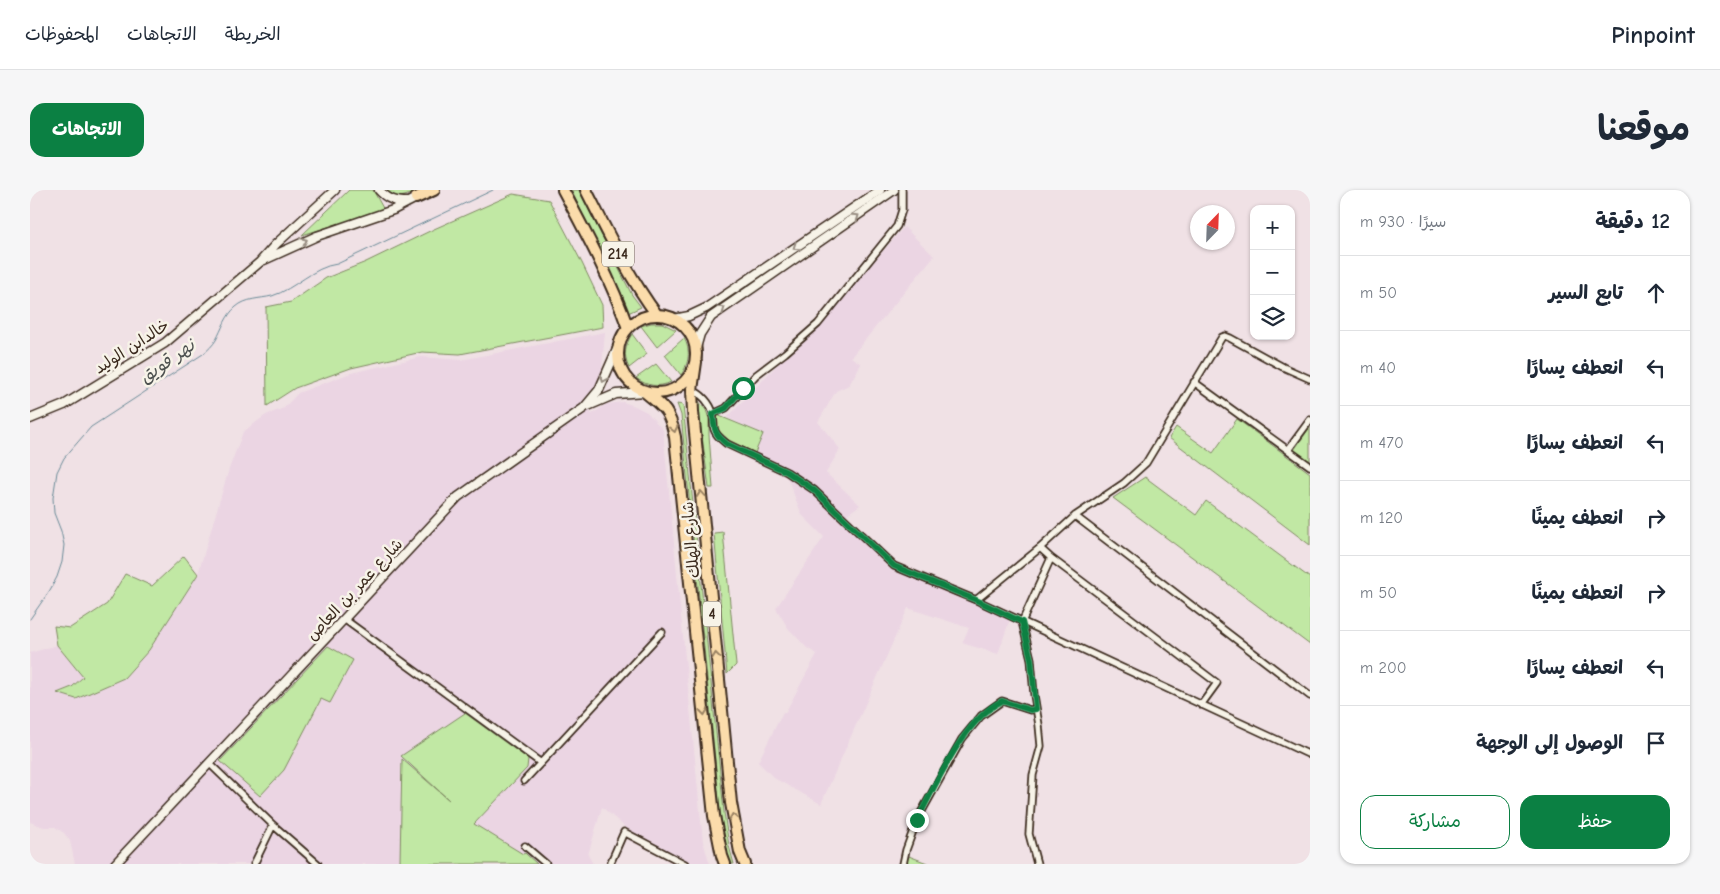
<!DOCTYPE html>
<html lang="ar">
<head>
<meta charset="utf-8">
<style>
  body { margin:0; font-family:"Comic Neue","Playpen Sans Arabic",sans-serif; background:#f6f6f7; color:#1f2937; direction:rtl }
  .controls { position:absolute; right:15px; top:15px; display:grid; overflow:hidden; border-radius:10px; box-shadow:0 1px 4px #0004 }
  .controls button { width:45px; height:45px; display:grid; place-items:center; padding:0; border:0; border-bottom:1px solid #e0e1e3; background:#fff; color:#1f2937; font:25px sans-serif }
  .compass { position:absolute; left:1160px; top:15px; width:45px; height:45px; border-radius:50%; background:#fff; box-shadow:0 1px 4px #0004; rotate:23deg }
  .stop { position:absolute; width:15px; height:15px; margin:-11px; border:4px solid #0b8043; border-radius:50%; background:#fff }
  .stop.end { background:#0b8043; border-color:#fff; box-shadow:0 1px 5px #0008 }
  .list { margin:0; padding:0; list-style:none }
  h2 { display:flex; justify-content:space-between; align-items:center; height:65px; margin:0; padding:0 20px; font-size:21px }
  h2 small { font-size:16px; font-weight:400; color:#747a83 }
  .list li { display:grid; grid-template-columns:32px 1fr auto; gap:15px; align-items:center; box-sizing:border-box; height:75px; padding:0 20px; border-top:1px solid #e0e1e3 }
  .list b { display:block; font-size:19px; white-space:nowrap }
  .list em { font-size:16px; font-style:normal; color:#747a83 }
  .actions { display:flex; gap:10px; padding:15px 20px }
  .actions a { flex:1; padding:11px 0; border:1px solid #0b8043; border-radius:15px; text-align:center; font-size:18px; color:#0b8043 }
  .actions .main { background:#0b8043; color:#fff }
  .icon { flex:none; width:28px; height:28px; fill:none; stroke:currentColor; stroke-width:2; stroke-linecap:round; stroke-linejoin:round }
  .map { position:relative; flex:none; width:1280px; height:674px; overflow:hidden; direction:ltr; border-radius:15px }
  header { display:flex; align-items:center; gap:30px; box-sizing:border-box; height:70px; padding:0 25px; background:#fff; border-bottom:1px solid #e0e1e3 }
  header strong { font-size:24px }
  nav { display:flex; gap:28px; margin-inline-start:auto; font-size:18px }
  .intro { display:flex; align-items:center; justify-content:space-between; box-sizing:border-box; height:120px; padding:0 30px }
  h1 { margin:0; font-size:35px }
  .button { padding:12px 22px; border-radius:15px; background:#0b8043; color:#fff; font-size:18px; font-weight:700 }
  main { display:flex; gap:30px; padding:0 30px }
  aside { flex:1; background:#fff; border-radius:15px; box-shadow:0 1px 4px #0004 }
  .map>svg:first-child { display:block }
</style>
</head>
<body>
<header>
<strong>Pinpoint</strong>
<nav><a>الخريطة</a><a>الاتجاهات</a><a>المحفوظات</a></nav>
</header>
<div class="intro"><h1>موقعنا</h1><a class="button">الاتجاهات</a></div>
<main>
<aside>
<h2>12 دقيقة<small>سيرًا · 930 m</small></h2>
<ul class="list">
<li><svg class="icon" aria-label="ahead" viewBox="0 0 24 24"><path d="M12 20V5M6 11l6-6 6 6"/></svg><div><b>تابع السير</b></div><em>50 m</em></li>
<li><svg class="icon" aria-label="left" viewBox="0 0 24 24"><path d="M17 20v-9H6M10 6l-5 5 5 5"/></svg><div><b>انعطف يسارًا</b></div><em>40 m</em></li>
<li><svg class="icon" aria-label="left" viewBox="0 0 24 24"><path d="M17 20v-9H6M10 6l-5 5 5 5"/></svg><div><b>انعطف يسارًا</b></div><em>470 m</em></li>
<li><svg class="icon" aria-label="right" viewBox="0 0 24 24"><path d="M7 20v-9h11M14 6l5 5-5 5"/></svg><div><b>انعطف يمينًا</b></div><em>120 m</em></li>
<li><svg class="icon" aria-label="right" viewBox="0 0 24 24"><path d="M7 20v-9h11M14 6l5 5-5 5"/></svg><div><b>انعطف يمينًا</b></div><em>50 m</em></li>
<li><svg class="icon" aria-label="left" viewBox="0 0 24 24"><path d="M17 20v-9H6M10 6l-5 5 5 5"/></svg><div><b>انعطف يسارًا</b></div><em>200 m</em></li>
<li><svg class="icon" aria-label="arrive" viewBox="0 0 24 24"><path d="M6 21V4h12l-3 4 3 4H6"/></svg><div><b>الوصول إلى الوجهة</b></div></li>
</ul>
<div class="actions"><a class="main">حفظ</a><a>مشاركة</a></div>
</aside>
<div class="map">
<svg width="1280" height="674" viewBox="0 0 1280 674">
  <rect width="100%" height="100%" fill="#f0e1e5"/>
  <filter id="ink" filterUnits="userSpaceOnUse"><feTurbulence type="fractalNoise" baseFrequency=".02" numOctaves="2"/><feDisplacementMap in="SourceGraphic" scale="10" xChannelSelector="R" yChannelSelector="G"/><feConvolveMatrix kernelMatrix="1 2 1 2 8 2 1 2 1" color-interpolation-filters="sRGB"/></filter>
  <g filter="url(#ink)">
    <!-- built -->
    <path fill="#ebd5e3" d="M874,37L904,66L821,167L831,174L819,195L806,201L788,232L810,259L796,283L830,315L816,325L786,297L759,279L725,263L733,244L697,228L836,81Z
      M575,142L571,189L566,198L553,210L562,224L577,214L593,212L605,216L617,222L633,240L673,652L680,674H664L596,638L572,617L558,665L563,674H45L40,651L34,643L25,637H14L0,632V463L27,455L53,487L42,497L27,503L46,509L94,488L119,460L168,384L199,279L213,242L236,225L254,218L268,203L321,183L391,167L431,170Z
      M756,285L781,302L860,379L980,429L968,464L932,453L939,438L878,418L791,614L744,588L728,572L753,522L755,523L787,464L777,458L758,438L746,418L794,347L772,325Z"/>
    <!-- green -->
    <path fill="#c1e8a4" stroke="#7e8961" d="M319,0H343L354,20L272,45Z
      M353,0H387C375,8 364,10 353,0Z
      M541,0H549L602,105L611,117L598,123L592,105Z
      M483,4L519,10L552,73L572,115L573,137L430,164L392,162L321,178L265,198L237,216L236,117L261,112L296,88L336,72L404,39Z
      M621,133H632L646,140L627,157L611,136Z
      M602,144L617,164L599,178C593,166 595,155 602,144Z
      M654,148C661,161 659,173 651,185L635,165Z
      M626,174L641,192C629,198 616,196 606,188Z
      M667,209L676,220L679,229V245L683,298H679Z
      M647,214L653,215L694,622L699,656L704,674H700L695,655L690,620L651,225Z
      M687,225L733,244L725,263L699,250L689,241Z
      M1207,229L1280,283V355L1139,248L1146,237L1183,263Z
      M1280,237V272L1264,260Z
      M1115,287L1166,325L1176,311L1280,388V455L1083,308Z
      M693,342L706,475L697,484L684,343Z
      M154,366L168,384L119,460L94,488L46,509L27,503L42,497L53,487L27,455L24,436L40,438L77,414L95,384L122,396Z
      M298,456L323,470L300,513L291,509L254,580L230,606L190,571Z
      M435,523L498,569L497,578L444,634L493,664L495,663L507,674H373L370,672L372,569L419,610L371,566Z
      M876,665L900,674H871Z"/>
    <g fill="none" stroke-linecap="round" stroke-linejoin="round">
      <!-- stream -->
      <path stroke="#698a97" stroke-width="1" d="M0,429L20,400L27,387L32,372L34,355L31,341L24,323L23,308L27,282L34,268L61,237L173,164C178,160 183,155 186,150C192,139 196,125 206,117C216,108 230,109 242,106C265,99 283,77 307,74L463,0"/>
      <defs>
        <path id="street" d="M1164,192L1280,276
          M662,200C672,204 680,213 683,223C684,229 683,234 684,239C686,246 692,250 697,254L757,282L784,300L864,376L946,410L1280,565
          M683,224L696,218L726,185L755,163L788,134L867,36L872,20V0
          M1258,260L1280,230
          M1045,326L1280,506
          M1010,358L1021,368L1187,493L1171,515
          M946,410L1010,358L1045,326L1094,293L1116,273L1192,147L1195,146L1200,148L1253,177L1280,189
          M314,429L511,573
          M179,573L243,635L288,674
          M494,591L632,442
          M495,656L516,674
          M224,674L243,635
          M580,674L594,642L655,674
          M873,674L876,660L887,630L932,549L951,526L972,511L1000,520L1006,519
          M1007,674L999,644L1003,585L1011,556L1009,535L1004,505L1001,469L992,432L1021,368"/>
        <path id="secondary" d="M349,0C357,9 365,12 378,12
          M234,70L287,46L363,20L386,8
          M644,129L659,126L676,118L850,0
          M666,158L670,144L681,127L864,0
          M558,216L586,204L615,202
          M0,229L34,215L135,153L230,72L246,54L305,0
          M85,674L428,307L554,218L569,200L588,157"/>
        <path id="highway" d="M533,0C557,45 581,90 598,138
          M556,0C578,43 598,86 627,125
          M386,8L404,0
          M588 164a39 39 0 1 1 78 0a39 39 0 1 1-78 0Z
          M666,172L662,200L663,222L701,613L710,662L715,674
          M615,202C635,218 640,222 645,247L684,626L692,666L695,674"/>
      </defs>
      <!-- street casing -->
      <use href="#street" stroke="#3b2a1e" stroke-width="9"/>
      <!-- secondary casing -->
      <use href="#secondary" stroke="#3b2a1e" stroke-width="11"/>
      <!-- highway casing -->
      <use href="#highway" stroke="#3b2a1e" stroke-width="14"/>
      <!-- street -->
      <use href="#street" stroke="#f7f3e8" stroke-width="5.5"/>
      <!-- secondary -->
      <use href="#secondary" stroke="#f7f3e8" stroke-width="8"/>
      <!-- highway -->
      <use href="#highway" stroke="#fbdcab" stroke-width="10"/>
    </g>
    <!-- one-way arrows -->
    <defs><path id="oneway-chevron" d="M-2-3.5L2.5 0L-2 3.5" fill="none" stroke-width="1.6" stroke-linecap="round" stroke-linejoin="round" transform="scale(1.25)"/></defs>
    <g stroke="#998e83">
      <use href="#oneway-chevron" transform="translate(826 27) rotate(-35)"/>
      <use href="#oneway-chevron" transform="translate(274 51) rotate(-24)"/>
      <use href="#oneway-chevron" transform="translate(766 57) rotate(146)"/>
      <use href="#oneway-chevron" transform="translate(692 119) rotate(-35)"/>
      <use href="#oneway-chevron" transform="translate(574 189) rotate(113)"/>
    </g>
    <g stroke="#9b8364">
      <use href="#oneway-chevron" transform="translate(644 239) rotate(77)"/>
      <use href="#oneway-chevron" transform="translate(671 304) rotate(-95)"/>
      <use href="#oneway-chevron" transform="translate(686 466) rotate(-96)"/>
      <use href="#oneway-chevron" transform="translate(674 522) rotate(84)"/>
      <use href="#oneway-chevron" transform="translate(703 627) rotate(-101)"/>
    </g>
  </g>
  <g fill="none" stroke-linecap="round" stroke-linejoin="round" filter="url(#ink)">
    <!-- route -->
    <path stroke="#0b8043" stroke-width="6" d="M713,198L696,218L683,224C684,239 684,244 697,254L757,282L784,300L864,376L946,410L992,432L1001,469L1006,519L1000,520L972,511C933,530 907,593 887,630"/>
  </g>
  <g text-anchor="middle" stroke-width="5" stroke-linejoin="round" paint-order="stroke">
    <!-- shield labels -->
    <g fill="#f7f3e8" stroke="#73665b" stroke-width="1">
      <rect x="572" y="51.5" width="32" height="25" rx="4"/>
      <rect x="673" y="411.5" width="18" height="25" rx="4"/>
    </g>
    <g font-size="15" font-weight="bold" fill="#3b2a1e">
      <text x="588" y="69">214</text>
      <text x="682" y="429">4</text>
    </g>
    <!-- street labels -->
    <g font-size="16" fill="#3b2a1e" stroke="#f7f3e8">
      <text transform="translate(101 156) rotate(-33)" y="6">خالدابن الوليد</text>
      <text transform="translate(660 350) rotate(-95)" y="6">شارع الهلك</text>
      <text transform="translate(324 399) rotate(-47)" y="6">شارع عمر بن العاص</text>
    </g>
    <!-- water labels -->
    <g font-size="18" font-style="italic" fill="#4e5250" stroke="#f7f3e8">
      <text transform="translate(137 171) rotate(-35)" y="6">نهر قويق</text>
    </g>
  </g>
</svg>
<div class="controls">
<button>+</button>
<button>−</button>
<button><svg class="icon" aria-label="layers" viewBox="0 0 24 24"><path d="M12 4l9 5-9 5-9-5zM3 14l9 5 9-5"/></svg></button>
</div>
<svg class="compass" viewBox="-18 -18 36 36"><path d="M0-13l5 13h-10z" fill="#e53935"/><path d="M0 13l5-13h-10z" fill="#747a83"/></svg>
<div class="stop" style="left:713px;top:198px"></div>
<div class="stop end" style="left:887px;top:630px"></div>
</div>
</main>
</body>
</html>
